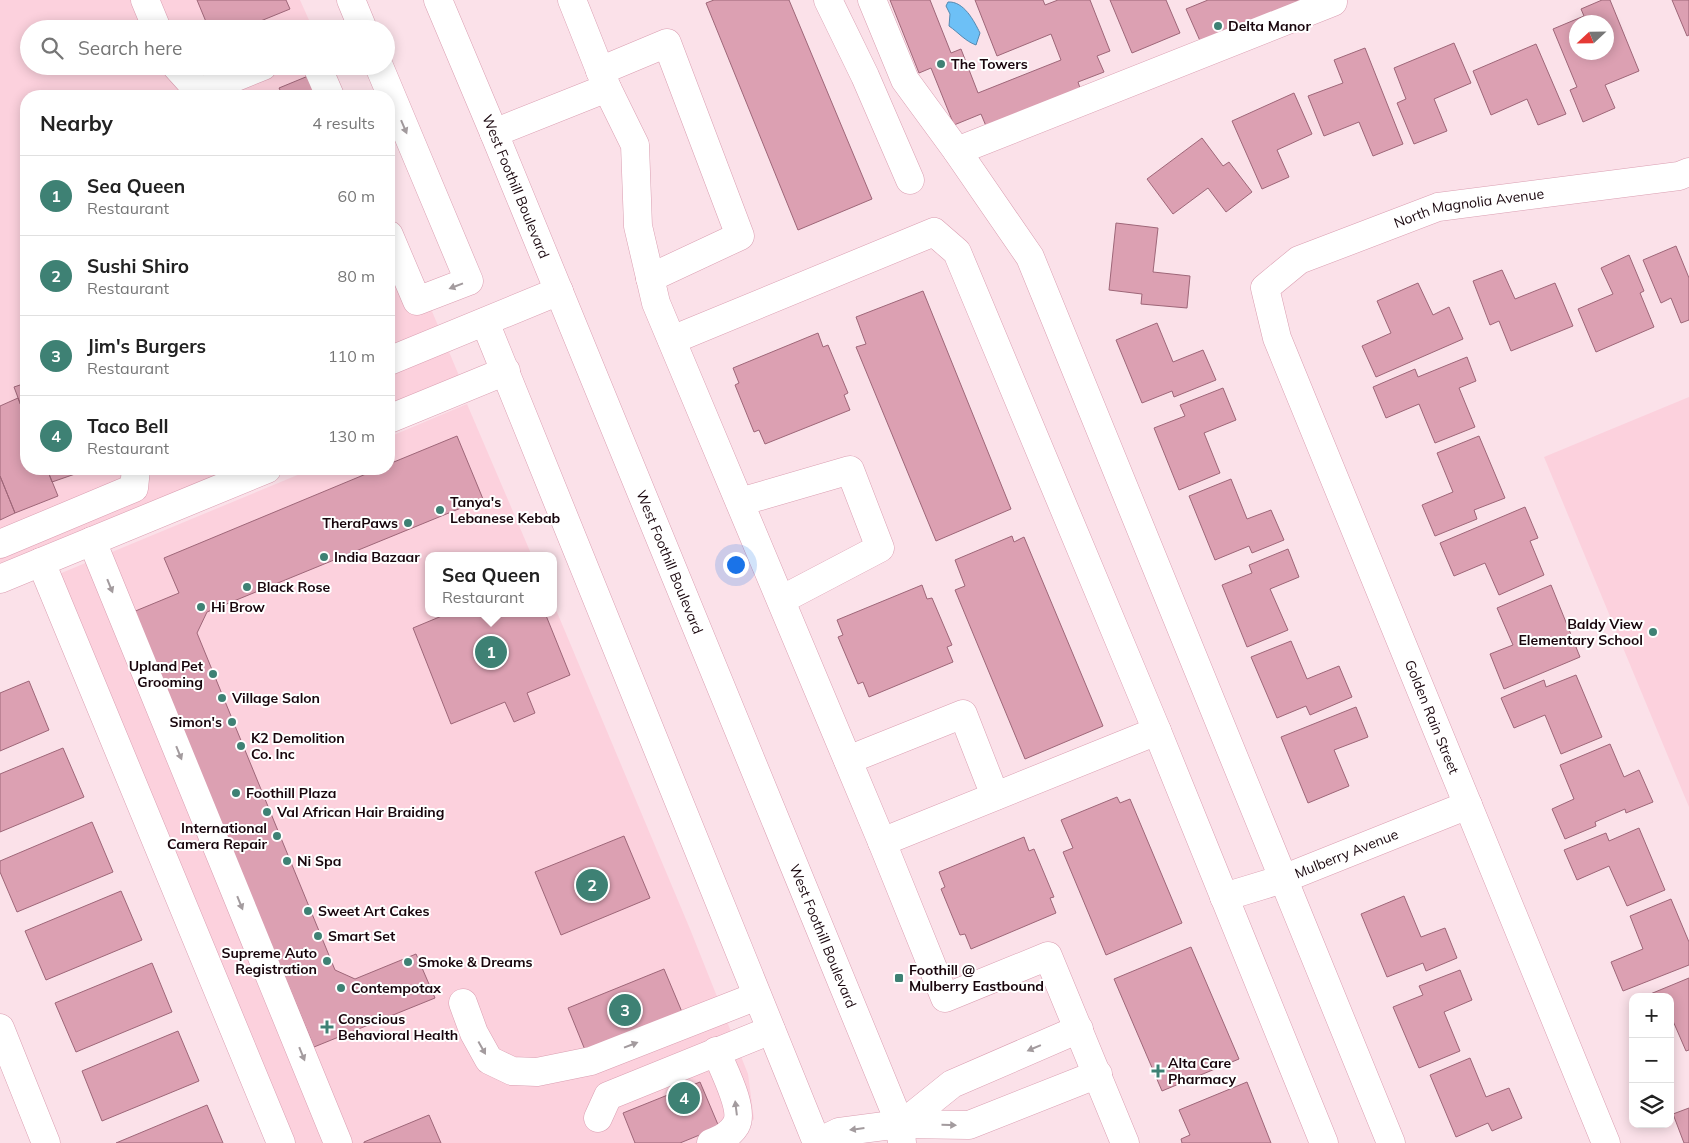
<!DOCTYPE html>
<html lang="en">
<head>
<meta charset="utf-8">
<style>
  body { margin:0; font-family:Mulish,sans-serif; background:#f6f6f6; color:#222 }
  .controls { position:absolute; right:15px; bottom:15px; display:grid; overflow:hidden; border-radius:10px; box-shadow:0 2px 12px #0003 }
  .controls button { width:45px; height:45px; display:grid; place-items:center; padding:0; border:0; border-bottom:1px solid #e0e0e0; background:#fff; color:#222; font:25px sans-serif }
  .compass { position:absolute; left:1569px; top:15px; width:45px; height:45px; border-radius:50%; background:#fff; box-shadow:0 2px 12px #0003; rotate:248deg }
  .you { position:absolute; left:735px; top:564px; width:18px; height:18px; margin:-12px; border:4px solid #fff; border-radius:50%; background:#1a73e8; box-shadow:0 0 0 8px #1a73e833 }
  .badge { display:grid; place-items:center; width:32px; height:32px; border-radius:50%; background:#3e8174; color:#fff; font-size:16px; font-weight:700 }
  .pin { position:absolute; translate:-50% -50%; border:2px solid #fff; box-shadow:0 1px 5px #0006 }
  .popup { position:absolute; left:425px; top:552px; width:132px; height:65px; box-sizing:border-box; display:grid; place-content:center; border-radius:10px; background:#fff; filter:drop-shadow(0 1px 4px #0005); font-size:16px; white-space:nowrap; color:#767676 }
  .popup b { font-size:19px; color:#222 }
  .popup::after { content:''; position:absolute; left:50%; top:100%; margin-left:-10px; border:10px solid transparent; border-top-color:#fff }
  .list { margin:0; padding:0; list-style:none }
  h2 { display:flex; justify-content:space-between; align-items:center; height:65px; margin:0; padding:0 20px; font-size:21px }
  h2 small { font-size:16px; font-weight:400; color:#767676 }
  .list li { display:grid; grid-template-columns:32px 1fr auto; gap:15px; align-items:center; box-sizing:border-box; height:80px; padding:0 20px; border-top:1px solid #e0e0e0 }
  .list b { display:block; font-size:19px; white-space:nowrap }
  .list p { margin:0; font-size:16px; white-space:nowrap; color:#767676 }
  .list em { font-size:16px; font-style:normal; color:#767676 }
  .icon { flex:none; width:28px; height:28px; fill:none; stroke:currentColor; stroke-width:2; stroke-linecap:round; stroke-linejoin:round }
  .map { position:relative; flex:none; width:1689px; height:1143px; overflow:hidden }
  .search { position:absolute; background:#fff; box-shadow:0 2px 12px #0003; left:20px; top:20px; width:375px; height:55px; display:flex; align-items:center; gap:12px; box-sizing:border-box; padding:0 18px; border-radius:28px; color:#767676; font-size:19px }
  .panel { position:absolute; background:#fff; box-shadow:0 2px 12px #0003; left:20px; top:90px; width:375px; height:385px; border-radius:20px }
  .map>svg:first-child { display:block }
</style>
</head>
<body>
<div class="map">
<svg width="1689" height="1143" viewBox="0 0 1689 1143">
  <rect width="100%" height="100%" fill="#fbe1e9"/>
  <!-- built -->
  <path fill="#fcd1dd" d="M0,0H300L313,29H29V66H328L341,96H26V469H238L0,565Z
    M389,209L460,378L389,407Z
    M1689,397V807L1544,457Z
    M467,404L532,556H428V613H554V605L690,929L748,1074L754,1119L734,1143H293L59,574L312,469H389V437Z"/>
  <!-- water -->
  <path fill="#6dc0f6" stroke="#5488b0" d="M948,2C964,1 974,21 980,33L976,45C965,41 959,33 949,26L950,14L946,6Z"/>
  <!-- building -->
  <path fill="#dca0b2" stroke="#9e6678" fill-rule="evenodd" d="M197,0H286L290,9L241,29H209Z
    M714,0H789L872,199L798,230L706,3Z
    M890,0H930L951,53L961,49L978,93L1061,60L1051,34L997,56L975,0H1043L1045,5L1058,0H1090L1110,51L1097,56L1104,72L1078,82L1080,88L986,126L981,114L954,125L931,68L919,73Z
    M1110,0H1166L1180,33L1132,53Z
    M1208,0H1306L1201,43L1186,9Z
    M1602,0H1610L1639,71L1605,85L1615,108L1583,122L1570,90L1577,87L1553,29L1584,16L1581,9ZM1576,22H1606V52H1576Z
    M1672,0H1689V35L1687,36Z
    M1454,43L1471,83L1434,99L1447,131L1414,144L1397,103L1406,99L1394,68Z
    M1536,44L1566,114L1538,125L1527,99L1491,115L1473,71Z
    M1365,48L1403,144L1373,156L1359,122L1324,136L1308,96L1343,83L1334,60Z
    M313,74L322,96H283L279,88Z
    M1294,93L1312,134L1277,150L1289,177L1262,189L1232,121Z
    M1202,138L1223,166L1229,162L1252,192L1226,212L1208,188L1173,214L1147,179Z
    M1116,223L1158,228L1153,272L1190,276L1187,308L1141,304L1142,294L1109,290Z
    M1676,246L1689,278V320L1681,323L1671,298L1661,303L1643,260Z
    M1629,255L1644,291L1640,293L1654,327L1596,352L1578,309L1613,294L1601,268Z
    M1502,270L1515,299L1555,283L1573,326L1511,351L1499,321L1490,325L1473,281Z
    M1418,283L1433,315L1449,307L1463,339L1376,377L1362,346L1391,333L1377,301Z
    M923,291L1011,509L936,541L856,347L866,344L856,317Z
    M1157,323L1173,362L1203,350L1216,380L1174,397L1172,391L1142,403L1116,340Z
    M818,333L823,347L828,345L848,393L844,395L850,410L765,444L759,430L754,432L735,385L739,383L733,368Z
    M1467,357L1476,381L1459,388L1475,427L1435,443L1419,404L1386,418L1373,387L1415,369L1418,377Z
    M26,383V419L14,387Z
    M1223,388L1236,420L1204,433L1220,473L1179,490L1154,428L1185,416L1180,405Z
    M18,398L26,419V469H47L58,496L15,513L0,476V406Z
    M457,436L483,499L207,612L197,633L335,970L355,979L416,954L435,998L314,1047L133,612L179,593L164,558L378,469H389V464Z
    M1479,436L1505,498L1474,510L1477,519L1435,536L1422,505L1453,492L1437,453Z
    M47,469H77L78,473L52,482Z
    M0,476L15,513L0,520Z
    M1231,479L1247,519L1271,510L1284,540L1252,553L1249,546L1215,560L1189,496Z
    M1525,507L1538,538L1530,541L1544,575L1499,595L1485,563L1454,576L1440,543Z
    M1012,536L1014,542L1024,537L1103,726L1025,759L955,590L965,586L955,560Z
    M1288,549L1299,577L1270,589L1288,630L1247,647L1222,585L1252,573L1249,565Z
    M922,585L927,599L932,598L952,645L947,647L953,662L869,697L863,682L858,684L838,637L843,635L837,620Z
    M1551,585L1580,657L1504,689L1490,654L1513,645L1497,608Z
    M449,613H545L570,675L527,693L535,713L514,722L505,702L451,724L413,628Z
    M1291,641L1307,679L1339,666L1352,697L1310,715L1306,706L1277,718L1251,657Z
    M1576,675L1602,737L1561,754L1545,715L1514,728L1501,698L1544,680L1546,687Z
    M29,681L49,730L0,751V693Z
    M1356,707L1368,737L1334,750L1349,786L1308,803L1281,737Z
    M1610,744L1624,777L1639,770L1653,802L1626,813L1625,809L1595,822L1596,826L1565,839L1552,809L1574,799L1560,765Z
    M63,748L84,797L0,832V774Z
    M1117,797L1120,803L1130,799L1182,923L1106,955L1063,852L1073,848L1061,820Z
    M92,822L113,872L17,912L0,872V861Z
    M1639,828L1665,890L1627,906L1609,866L1577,880L1564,850L1606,833L1609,841Z
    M624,836L650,898L561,935L535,872Z
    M1024,837L1029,851L1034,849L1054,897L1050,898L1056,913L971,949L965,934L960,935L941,889L945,887L939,872Z
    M121,891L142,940L46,980L25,931Z
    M1404,896L1421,937L1445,928L1457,958L1426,971L1423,963L1387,977L1361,914Z
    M1671,899L1689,942V965L1623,991L1611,962L1643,949L1630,916Z
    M1191,947L1239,1059L1162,1091L1114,979Z
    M152,963L172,1012L76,1052L55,1003Z
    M664,969L682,1012L585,1050L568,1008Z
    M1460,970L1472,1000L1444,1012L1460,1051L1419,1068L1393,1007L1423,995L1419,986Z
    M1689,978V1050L1686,1051L1673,1021L1670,1022V997H1643Z
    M178,1031L199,1081L102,1121L82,1071Z
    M1470,1058L1486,1097L1509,1088L1522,1118L1492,1131L1488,1123L1456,1137L1430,1075Z
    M700,1082L719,1127L680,1143H635L623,1113Z
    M1247,1082L1271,1143H1182L1181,1139L1190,1135L1179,1110Z
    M207,1105L223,1143H116Z
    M1689,1108V1143H1684L1673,1114Z
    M429,1115L441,1143H364V1142Z"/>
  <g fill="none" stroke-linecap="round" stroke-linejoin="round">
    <defs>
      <g id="minor">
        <path d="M145,0L157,29"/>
        <path d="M351,0L363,29"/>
        <path d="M572,0L607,88L635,145L638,226L656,303L882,842L945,998L1048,956L1125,1143"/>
        <path d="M828,0L865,76L910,180"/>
        <path d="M872,0L905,80L957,151L1333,2L1332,0"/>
        <path d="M176,66L203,96"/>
        <path d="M317,66L330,96"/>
        <path d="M379,66L469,281L417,301L389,235"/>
        <path d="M600,71L667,43L740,236L650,278"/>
        <path d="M199,92L263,66"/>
        <path d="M494,133L607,88"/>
        <path d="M957,151L1030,257L1391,1143"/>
        <path d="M485,322L817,1143"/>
        <path d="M672,340L934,232L957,252L1157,731L1324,1143"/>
        <path d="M389,361L559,291"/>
        <path d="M389,419L506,371"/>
        <path d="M740,502L850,470L880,548L781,600"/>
        <path d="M92,541L338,1143"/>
        <path d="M0,544L134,488L136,469"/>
        <path d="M41,562L281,1143"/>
        <path d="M0,579L267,469"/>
        <path d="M848,760L963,714L995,796"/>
        <path d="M882,842L1157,731"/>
        <path id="s1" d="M1224,897L1283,879L1468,805"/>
        <path d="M463,1003L474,1033L489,1060L512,1071L537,1072L591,1061L757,996"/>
        <path d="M0,1028L46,1143"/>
        <path d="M598,1118L608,1096L771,1030"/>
        <path d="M896,1129L952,1084L1079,1029"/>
        <path d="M711,1143C721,1139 730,1135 736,1125C745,1109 722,1067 716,1051"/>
        <path d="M816,1143L839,1132L900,1124L969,1125L1098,1074"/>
        <path id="s2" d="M1606,1143L1277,338L1265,288L1299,260L1438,207L1679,176L1689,172"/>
      </g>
      <g id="major">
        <path id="s3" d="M438,0L494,133L900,1124L902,1143"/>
      </g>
    </defs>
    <!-- minor casing -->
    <use href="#minor" stroke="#da9eb1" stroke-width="29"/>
    <!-- major casing -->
    <use href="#major" stroke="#da9eb1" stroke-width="29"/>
    <!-- minor -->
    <use href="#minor" stroke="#fff" stroke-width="28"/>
    <!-- major -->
    <use href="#major" stroke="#fff" stroke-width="28"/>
  </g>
  <!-- one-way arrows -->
  <defs><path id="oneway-solid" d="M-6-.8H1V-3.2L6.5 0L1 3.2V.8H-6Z" transform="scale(1.25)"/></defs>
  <g fill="#a39b9e">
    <use href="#oneway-solid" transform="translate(404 127) rotate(67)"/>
    <use href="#oneway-solid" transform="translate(456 286) rotate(159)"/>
    <use href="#oneway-solid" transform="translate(110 586) rotate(68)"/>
    <use href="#oneway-solid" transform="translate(179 753) rotate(68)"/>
    <use href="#oneway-solid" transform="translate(240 903) rotate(68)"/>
    <use href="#oneway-solid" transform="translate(631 1045) rotate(-21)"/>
    <use href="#oneway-solid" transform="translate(482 1048) rotate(61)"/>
    <use href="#oneway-solid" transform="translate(1034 1048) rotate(157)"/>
    <use href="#oneway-solid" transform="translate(302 1054) rotate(68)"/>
    <use href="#oneway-solid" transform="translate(736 1108) rotate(-97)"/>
    <use href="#oneway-solid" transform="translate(949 1125) rotate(1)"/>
    <use href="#oneway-solid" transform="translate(857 1129) rotate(173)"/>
  </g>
  <!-- markers -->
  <g fill="#3e8174" stroke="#fff" stroke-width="2">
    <circle cx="1218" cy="26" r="5"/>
    <circle cx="941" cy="64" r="5"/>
    <circle cx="440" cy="510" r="5"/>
    <circle cx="408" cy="523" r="5"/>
    <circle cx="324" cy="557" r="5"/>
    <circle cx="247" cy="587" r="5"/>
    <circle cx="201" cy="607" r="5"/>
    <circle cx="1653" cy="632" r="5"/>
    <circle cx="213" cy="674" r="5"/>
    <circle cx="222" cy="698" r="5"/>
    <circle cx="232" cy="722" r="5"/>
    <circle cx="241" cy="746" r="5"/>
    <circle cx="236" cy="793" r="5"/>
    <circle cx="267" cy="812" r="5"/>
    <circle cx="277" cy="836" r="5"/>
    <circle cx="287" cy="861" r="5"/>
    <circle cx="308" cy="911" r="5"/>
    <circle cx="318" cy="936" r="5"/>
    <circle cx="327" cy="961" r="5"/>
    <circle cx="408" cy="962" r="5"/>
    <rect x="894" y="973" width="10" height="10" rx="2.5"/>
    <circle cx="341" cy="988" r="5"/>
    <path d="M324.5 1019.5h5v5h5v5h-5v5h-5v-5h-5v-5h5z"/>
    <path d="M1155.5 1063.5h5v5h5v5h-5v5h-5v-5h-5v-5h5z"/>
  </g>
  <g text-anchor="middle" stroke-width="4" stroke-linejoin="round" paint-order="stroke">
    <!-- poi labels -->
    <g font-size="14" font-weight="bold" fill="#18050c" stroke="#fff" text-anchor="start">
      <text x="1228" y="31">Delta Manor</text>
      <text x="951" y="69">The Towers</text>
      <text x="450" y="507">Tanya's<tspan x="450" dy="16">Lebanese Kebab</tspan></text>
      <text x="398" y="528" text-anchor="end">TheraPaws</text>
      <text x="334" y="562">India Bazaar</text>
      <text x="257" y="592">Black Rose</text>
      <text x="211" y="612">Hi Brow</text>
      <text x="1643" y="629" text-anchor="end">Baldy View<tspan x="1643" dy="16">Elementary School</tspan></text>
      <text x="203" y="671" text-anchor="end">Upland Pet<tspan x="203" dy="16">Grooming</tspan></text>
      <text x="232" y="703">Village Salon</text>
      <text x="222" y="727" text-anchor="end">Simon's</text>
      <text x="251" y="743">K2 Demolition<tspan x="251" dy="16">Co. Inc</tspan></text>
      <text x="246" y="798">Foothill Plaza</text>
      <text x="277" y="817">Val African Hair Braiding</text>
      <text x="267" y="833" text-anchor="end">International<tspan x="267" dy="16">Camera Repair</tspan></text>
      <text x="297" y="866">Ni Spa</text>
      <text x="318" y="916">Sweet Art Cakes</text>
      <text x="328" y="941">Smart Set</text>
      <text x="317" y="958" text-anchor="end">Supreme Auto<tspan x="317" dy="16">Registration</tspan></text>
      <text x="418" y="967">Smoke &amp; Dreams</text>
      <text x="909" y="975">Foothill @<tspan x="909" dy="16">Mulberry Eastbound</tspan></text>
      <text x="351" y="993">Contempotax</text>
      <text x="338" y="1024">Conscious<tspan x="338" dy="16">Behavioral Health</tspan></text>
      <text x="1168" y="1068">Alta Care<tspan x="1168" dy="16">Pharmacy</tspan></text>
    </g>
    <!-- street labels -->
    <g font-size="14" fill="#18050c" stroke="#fff">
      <text dy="5" stroke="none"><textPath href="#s3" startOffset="202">West Foothill Boulevard</textPath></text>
      <text dy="5" stroke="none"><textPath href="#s2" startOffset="1144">North Magnolia Avenue</textPath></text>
      <text dy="5" stroke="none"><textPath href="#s3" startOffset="608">West Foothill Boulevard</textPath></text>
      <text transform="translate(1432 717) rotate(68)" y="5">Golden Rain Street</text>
      <text dy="5" stroke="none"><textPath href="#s1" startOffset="130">Mulberry Avenue</textPath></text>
      <text dy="5" stroke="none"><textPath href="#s3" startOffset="1012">West Foothill Boulevard</textPath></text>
    </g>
  </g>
</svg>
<div class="controls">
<button>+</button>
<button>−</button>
<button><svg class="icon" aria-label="layers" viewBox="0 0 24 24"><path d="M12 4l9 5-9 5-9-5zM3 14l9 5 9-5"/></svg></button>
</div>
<svg class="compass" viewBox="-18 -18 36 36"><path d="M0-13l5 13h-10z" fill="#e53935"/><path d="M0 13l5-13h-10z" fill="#767676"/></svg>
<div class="you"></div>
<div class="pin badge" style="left:491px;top:652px">1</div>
<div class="popup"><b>Sea Queen</b>Restaurant</div>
<div class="pin badge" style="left:592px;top:885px">2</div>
<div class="pin badge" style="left:625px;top:1010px">3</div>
<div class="pin badge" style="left:684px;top:1098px">4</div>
<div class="search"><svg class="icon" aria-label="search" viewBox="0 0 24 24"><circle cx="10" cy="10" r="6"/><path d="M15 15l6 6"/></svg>Search here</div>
<section class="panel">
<h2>Nearby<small>4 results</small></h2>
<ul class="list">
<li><span class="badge">1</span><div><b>Sea Queen</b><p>Restaurant</p></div><em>60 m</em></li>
<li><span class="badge">2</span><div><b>Sushi Shiro</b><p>Restaurant</p></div><em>80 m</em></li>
<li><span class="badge">3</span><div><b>Jim's Burgers</b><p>Restaurant</p></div><em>110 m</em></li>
<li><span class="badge">4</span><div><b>Taco Bell</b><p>Restaurant</p></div><em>130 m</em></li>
</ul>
</section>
</div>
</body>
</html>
